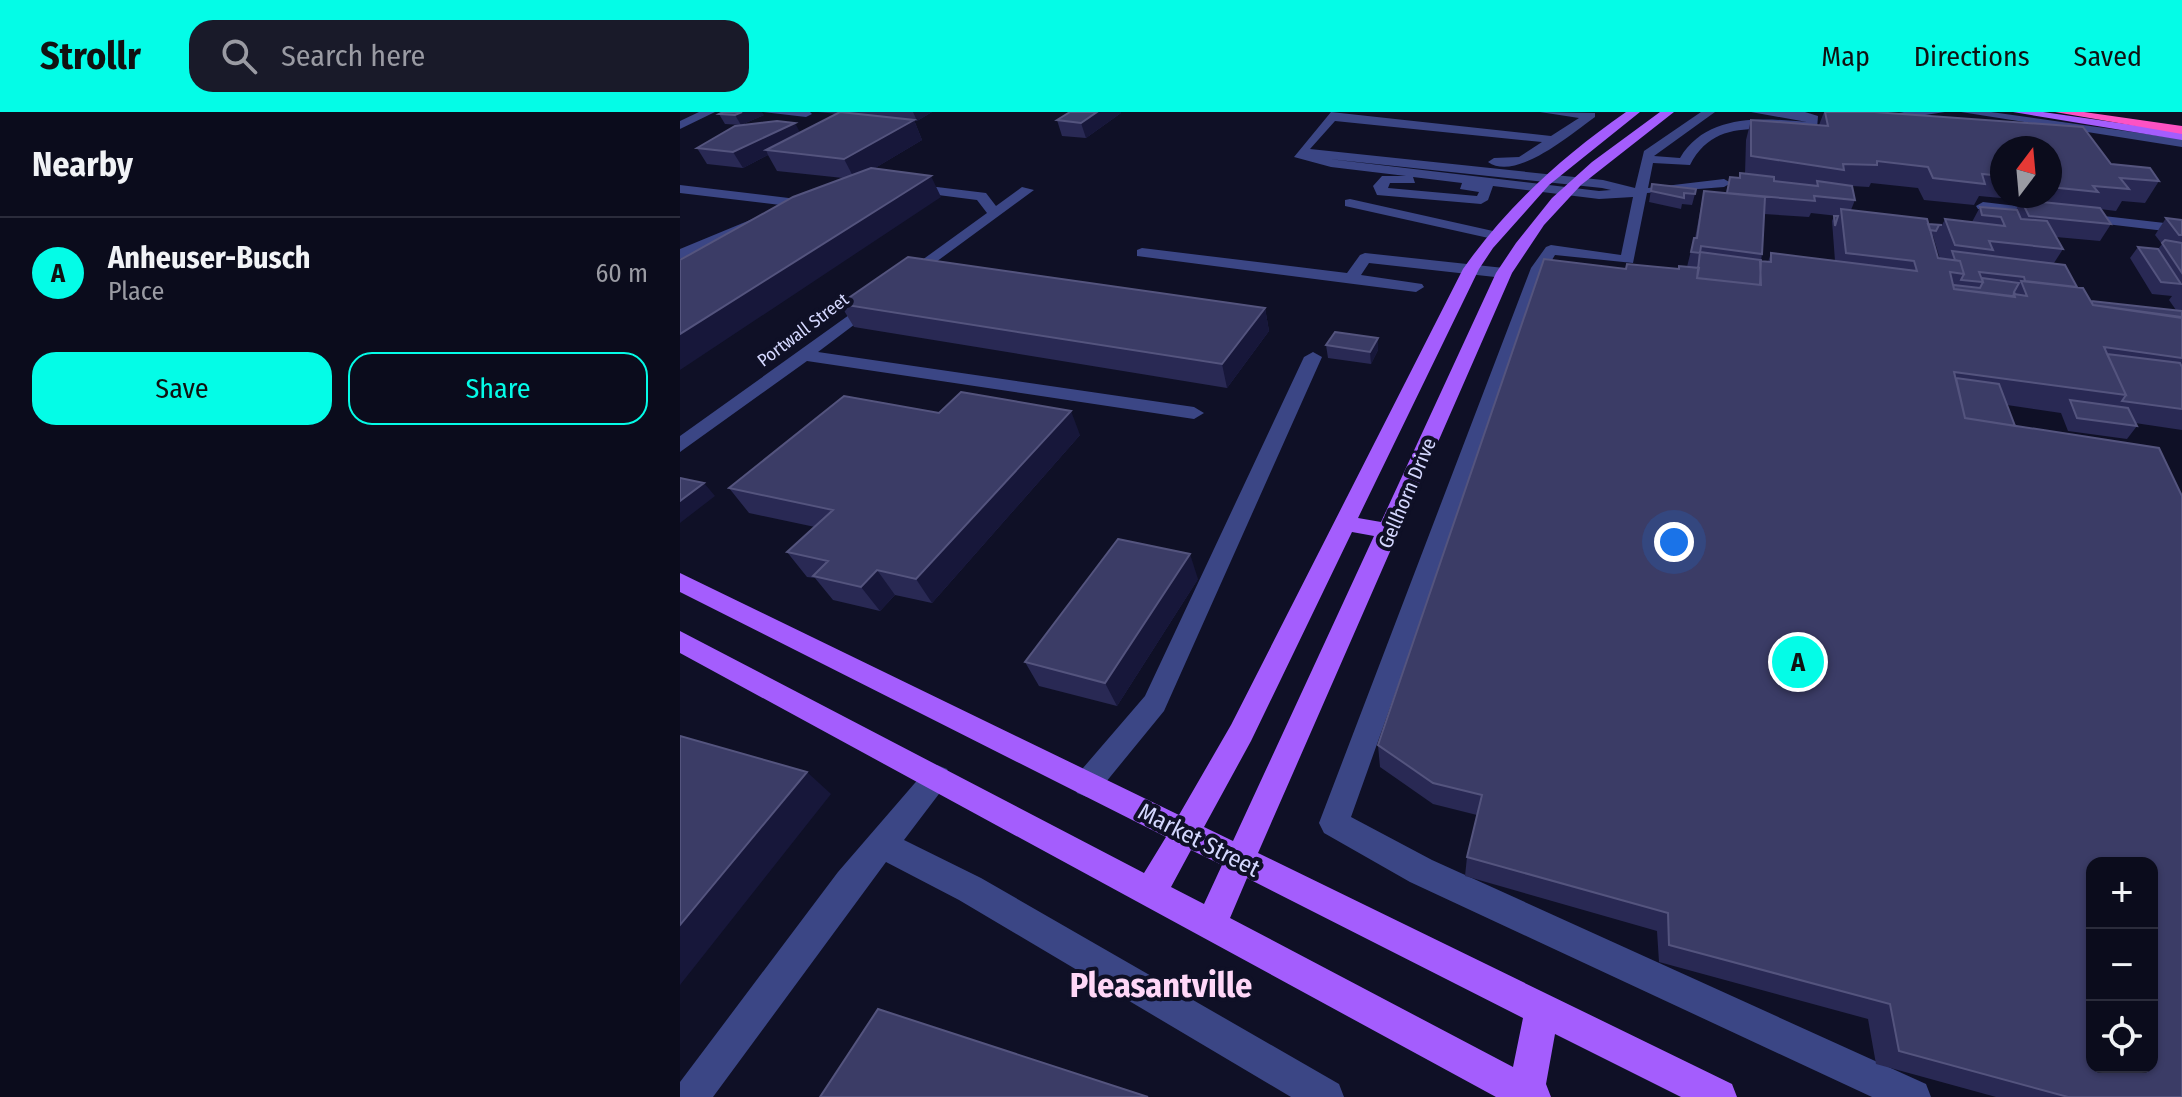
<!DOCTYPE html>
<html lang="en">
<head>
<meta charset="utf-8">
<style>
  body { margin:0; font-family:"Fira Sans Condensed",sans-serif; background:#191a29; color:#f1f3f6 }
  .controls { position:absolute; right:24px; bottom:24px; display:grid; overflow:hidden; border-radius:16px; box-shadow:0 2px 6px #0004 }
  .controls button { width:72px; height:72px; display:grid; place-items:center; padding:0; border:0; border-bottom:2px solid #2b2c3b; background:#0b0c1c; color:#f1f3f6; font:40px sans-serif }
  .compass { position:absolute; left:1310px; top:24px; width:72px; height:72px; border-radius:50%; background:#0b0c1c; box-shadow:0 2px 6px #0004; rotate:16deg }
  .you { position:absolute; left:994px; top:430px; width:28px; height:28px; margin:-20px; border:6px solid #fff; border-radius:50%; background:#1a73e8; box-shadow:0 0 0 12px #1a73e833 }
  .badge { display:grid; place-items:center; width:52px; height:52px; border-radius:50%; background:#04fce7; color:#111; font-size:26px; font-weight:700 }
  .pin { position:absolute; translate:-50% -50%; border:4px solid #fff; box-shadow:0 2px 8px #0006 }
  .list { margin:0; padding:0; list-style:none }
  h2 { display:flex; justify-content:space-between; align-items:center; height:104px; margin:0; padding:0 32px; font-size:34px }
  h2 small { font-size:26px; font-weight:400; color:#9a9ba3 }
  .list li { display:grid; grid-template-columns:52px 1fr auto; gap:24px; align-items:center; box-sizing:border-box; height:112px; padding:0 32px; border-top:2px solid #2b2c3b }
  .list b { display:block; font-size:30px; white-space:nowrap }
  .list p { margin:0; font-size:26px; white-space:nowrap; color:#9a9ba3 }
  .list em { font-size:26px; font-style:normal; color:#9a9ba3 }
  .actions { display:flex; gap:16px; padding:24px 32px }
  .actions a { flex:1; padding:18px 0; border:2px solid #04fce7; border-radius:24px; text-align:center; font-size:28px; color:#04fce7 }
  .actions .main { background:#04fce7; color:#111 }
  .icon { flex:none; width:44px; height:44px; fill:none; stroke:currentColor; stroke-width:2; stroke-linecap:round; stroke-linejoin:round }
  .map { position:relative; flex:none; width:1502px; height:985px; overflow:hidden }
  header { display:flex; align-items:center; gap:48px; box-sizing:border-box; height:112px; padding:0 40px; background:#04fce7; color:#111 }
  header strong { font-size:38px }
  nav { display:flex; gap:44px; margin-inline-start:auto; font-size:28px }
  .search { width:560px; height:72px; background:#191a29; display:flex; align-items:center; gap:20px; box-sizing:border-box; padding:0 28px; border-radius:24px; color:#9a9ba3; font-size:30px }
  main { display:flex }
  aside { flex:1; background:#0b0c1c }
  .map>svg:first-child { display:block }
</style>
</head>
<body>
<header>
<strong>Strollr</strong>
<div class="search"><svg class="icon" aria-label="search" viewBox="0 0 24 24"><circle cx="10" cy="10" r="6"/><path d="M15 15l6 6"/></svg>Search here</div>
<nav><a>Map</a><a>Directions</a><a>Saved</a></nav>
</header>
<main>
<aside>
<h2>Nearby<small></small></h2>
<ul class="list">
<li><span class="badge">A</span><div><b>Anheuser-Busch</b><p>Place</p></div><em>60 m</em></li>
</ul>
<div class="actions"><a class="main">Save</a><a>Share</a></div>
</aside>
<div class="map">
<svg width="1502" height="985" viewBox="0 0 1502 985">
  <rect width="100%" height="100%" fill="#0f1026"/>
  <g fill="none" stroke-linecap="round" stroke-linejoin="round">
    <!-- minor -->
    <path fill="#3b4685" fill-rule="evenodd" d="M19,0H35L0,17V9Z
      M83,0H130L132,2L126,5Z
      M651,0L871,24L899,6L860,0L915,1V5C891,22 836,70 808,50L814,46L839,45L862,30L655,9L630,37L923,68L955,76L964,39L1021,0H1035L974,44L1000,46C1027,1 1082,6 1127,10L1071,0H1125L1138,4L1137,17C1092,23 1037,0 1010,53L973,51L968,76L1044,67L1051,71L1044,75L967,81L953,151L875,143L867,156L671,705L752,748L1246,972L1251,985H1192L730,770L644,721L639,711L851,156L866,135L871,133L941,143L953,85L919,87L813,74L808,88L801,92L697,83L693,74L702,64H726L651,55L614,45ZM649,47L922,76L931,78L919,79ZM733,65L782,71L780,77L799,80L797,84L708,76L710,71H735Z
      M1224,0H1265L1199,10L1193,6Z
      M1281,0H1311L1502,27V35Z
      M224,71L306,81L316,94L342,75L354,78L226,172L218,167L220,164L307,101L297,88L219,78L217,75Z
      M0,73L125,88L136,86L143,90L125,96L0,81Z
      M670,87L813,119L820,123L813,127L665,94V88Z
      M1303,90L1502,113V121L1298,97L1296,94Z
      M75,106L82,110L80,113L0,147V137Z
      M462,136L667,161L680,143L685,141L824,156L832,161L824,166L689,151L681,163L742,172L744,175L736,180L457,144V138Z
      M197,183L203,185V191L138,240L514,295L524,301L514,307L127,249L0,340V324Z
      M633,240L642,245L484,599L417,681L407,685L397,681L393,672L397,663L465,584L624,245Z
      M257,653L267,657L271,666L224,728L301,766L659,972L664,985H611L279,788L206,750L33,985H0V970L158,760L247,657Z"/>
    <!-- major -->
    <path fill="#a45dfd" fill-rule="evenodd" d="M946,0H960L869,73L813,136L799,157L678,406L701,410L816,161L836,131L872,86L912,50L980,0H994L901,73L864,113L832,161L578,741L1052,972L1057,985H1001L875,922L866,972L871,985H816L0,541V519L464,761L486,725L0,480V461L499,703L551,613L783,157C828,93 883,44 946,0ZM672,420L694,424L553,729L524,715L571,629ZM511,738L542,753L524,792L491,775ZM567,766L843,906L833,955L550,806Z
      M1333,0H1363L1502,20V28Z"/>
    <!-- highway -->
    <path fill="#fd52c4" fill-rule="evenodd" d="M1375,0H1404L1502,14V22Z"/>
  </g>
  <!-- wall -->
  <path fill="#292954" fill-rule="evenodd" d="M138,0H252L237,9L234,8L242,28L195,56L261,85L163,66L97,59L88,43L63,56L27,52L17,36L120,21L157,2Z
    M1144,0H1194L1403,15L1431,52L1470,56L1479,69L1465,91L1442,89L1436,99L1420,97L1431,112L1420,129L1376,125L1383,137L1374,151L1385,153L1397,175L1403,176L1411,189L1496,198L1489,188L1492,184L1472,182L1450,146L1458,135L1478,137L1482,132L1475,123L1486,106L1502,108V318L1455,311L1457,314L1447,327L1388,319L1381,301L1327,293L1335,314L1479,336L1502,384V985H1316L1196,952L1188,907L979,850L977,819L785,764L787,745L797,703L753,692L700,655L698,633L864,147L946,157L947,152L998,157L999,154L1007,155L1014,126H1015L1024,79L1046,81L1050,65L1059,66L1060,61L1065,62L1066,28L1071,8L1139,13ZM1322,36H1370V84H1322ZM1191,71L1238,76L1244,88L1294,93L1299,84L1332,87L1334,94H1338L1336,98L1300,95L1292,110L1265,107L1262,113L1248,112L1247,107L1171,98L1175,88L1172,74L1189,75ZM1131,101L1158,104H1154L1152,109L1155,149L1091,141L1088,150L1081,149L1082,142L1084,102L1129,105ZM1252,124H1253L1260,147L1258,146ZM1412,751H1472V955H1412Z
    M441,1L406,26L382,24L377,8Z
    M39,2L84,3L61,13L45,12Z
    M972,72L1015,82L1012,93L1002,92L1001,97L969,90Z
    M160,192L585,196L589,219L547,276L174,215Z
    M698,226V238L691,252L648,246L646,233Z
    M259,301L400,323L252,491L215,483L200,499L153,488L135,466L127,465L107,440L135,415L69,401L49,376Z
    M518,467L437,594L359,574L345,550Z"/>
  <!-- shaded-wall -->
  <path fill="#17173a" d="M62,0H82L84,3L61,13L55,3Z
    M233,0H252L237,9Z
    M417,0H441V1L406,26L401,11Z
    M234,8L242,28L175,68L164,47Z
    M115,11L123,26L86,38L88,43L63,56L53,40Z
    M251,64L261,85L0,258V222Z
    M585,196L589,219L547,276L542,252Z
    M698,226V238L691,252L690,240Z
    M391,299L400,323L252,491L236,467Z
    M24,371L35,384L0,411V389Z
    M510,442L518,467L437,594L425,571Z
    M197,458L215,483L200,499L181,475Z
    M127,660L151,682L0,873V813Z"/>
  <!-- building -->
  <path fill="#3b3c66" stroke="#54547e" stroke-width="2" fill-rule="evenodd" d="M43,0H62L55,3L39,2Z
    M160,0L234,8L164,47L86,38Z
    M390,0H417L401,11L377,8Z
    M1145,0H1194L1403,15L1431,52L1470,56L1479,69L1440,66L1449,77L1413,74L1418,80L1370,75V36H1322V64L1302,62L1305,72L1253,66L1248,55L1197,49V53L1163,52L1164,58L1071,44V8L1148,14Z
    M97,9L115,11L53,40L17,36L55,14Z
    M191,56L251,64L0,222V148L113,85Z
    M1060,61L1094,65V69L1138,74L1137,69L1172,74L1175,88L1134,84L1135,89L1047,81L1050,65L1060,66Z
    M972,72L1016,77L1015,82L1004,81V86L971,79Z
    M1024,79L1085,85L1082,142L1021,134L1020,141L1011,140L1014,126H1017Z
    M1341,88L1420,96L1431,112L1349,104Z
    M1300,95L1337,98L1341,107L1367,109L1383,137L1309,129L1313,138L1275,133L1265,107L1325,114L1321,105L1302,103Z
    M1161,97L1247,107L1258,146L1280,149L1284,162L1270,160L1274,177L1335,185L1334,182L1347,184L1341,169L1403,176L1413,193L1501,205L1502,207V246L1424,235L1446,283L1274,260L1285,306L1479,336L1502,384V985H1388L1219,939L1210,892L989,833L988,801L787,745L802,683L753,671L698,633L864,147L946,157L947,152L999,157V154L1019,156L1017,166L1081,173L1080,149L1091,150V141L1237,159L1234,149L1166,141ZM1412,751H1472V955H1412Z
    M1154,104H1158L1155,114Z
    M1486,106L1502,108V123H1499Z
    M1248,112L1262,113H1259L1256,119L1250,118Z
    M1485,128L1502,131V161L1482,131Z
    M1458,135L1478,137L1501,172L1481,170Z
    M1272,139L1385,153L1397,175L1345,169L1344,165L1299,160L1303,170L1281,168L1284,162L1280,149L1275,148Z
    M1020,140L1081,148L1080,173L1017,166Z
    M228,145L585,196L542,252L160,192Z
    M1302,166L1339,171L1334,180L1335,182L1332,184L1274,177L1273,173L1300,176L1303,170Z
    M1411,189L1502,199V206L1413,193Z
    M655,220L698,226L690,240L646,233Z
    M1427,242L1500,251L1502,255V297L1442,289L1446,283Z
    M1276,266L1319,272L1335,314L1285,306Z
    M281,280L391,299L236,467L197,458L181,475L133,464L148,449L107,440L153,398L49,376L164,284L259,301Z
    M1390,288L1448,296L1457,314L1397,306Z
    M0,366L24,371L0,389Z
    M438,427L510,442L425,571L345,550Z
    M0,624L127,660L0,813Z
    M198,897L468,985H140Z"/>
  <g text-anchor="middle" stroke-width="8" stroke-linejoin="round" paint-order="stroke">
    <!-- far-street labels -->
    <g font-size="18" fill="#d5d8ff" stroke="#0f1026">
      <text transform="translate(123 218) rotate(-37)" y="6">Portwall Street</text>
    </g>
    <!-- street labels -->
    <g font-size="20" fill="#d5d8ff" stroke="#0f1026">
      <text transform="translate(727 381) rotate(-67)" y="7">Gellhorn Drive</text>
    </g>
    <!-- near-street labels -->
    <g font-size="24" fill="#d5d8ff" stroke="#0f1026">
      <text transform="translate(519 728) rotate(27)" y="8">Market Street</text>
    </g>
    <!-- near-district labels -->
    <g font-size="34" font-weight="bold" fill="#ffd7f7" stroke="#0f1026">
      <text x="481" y="885">Pleasantville</text>
    </g>
  </g>
</svg>
<div class="controls">
<button>+</button>
<button>−</button>
<button><svg class="icon" aria-label="locate" viewBox="0 0 24 24"><circle cx="12" cy="12" r="6"/><path d="M12 2v4M12 18v4M2 12h4M18 12h4"/></svg></button>
</div>
<svg class="compass" viewBox="-18 -18 36 36"><path d="M0-13l5 13h-10z" fill="#e53935"/><path d="M0 13l5-13h-10z" fill="#9a9ba3"/></svg>
<div class="you"></div>
<div class="pin badge" style="left:1118px;top:550px">A</div>
</div>
</main>
</body>
</html>
